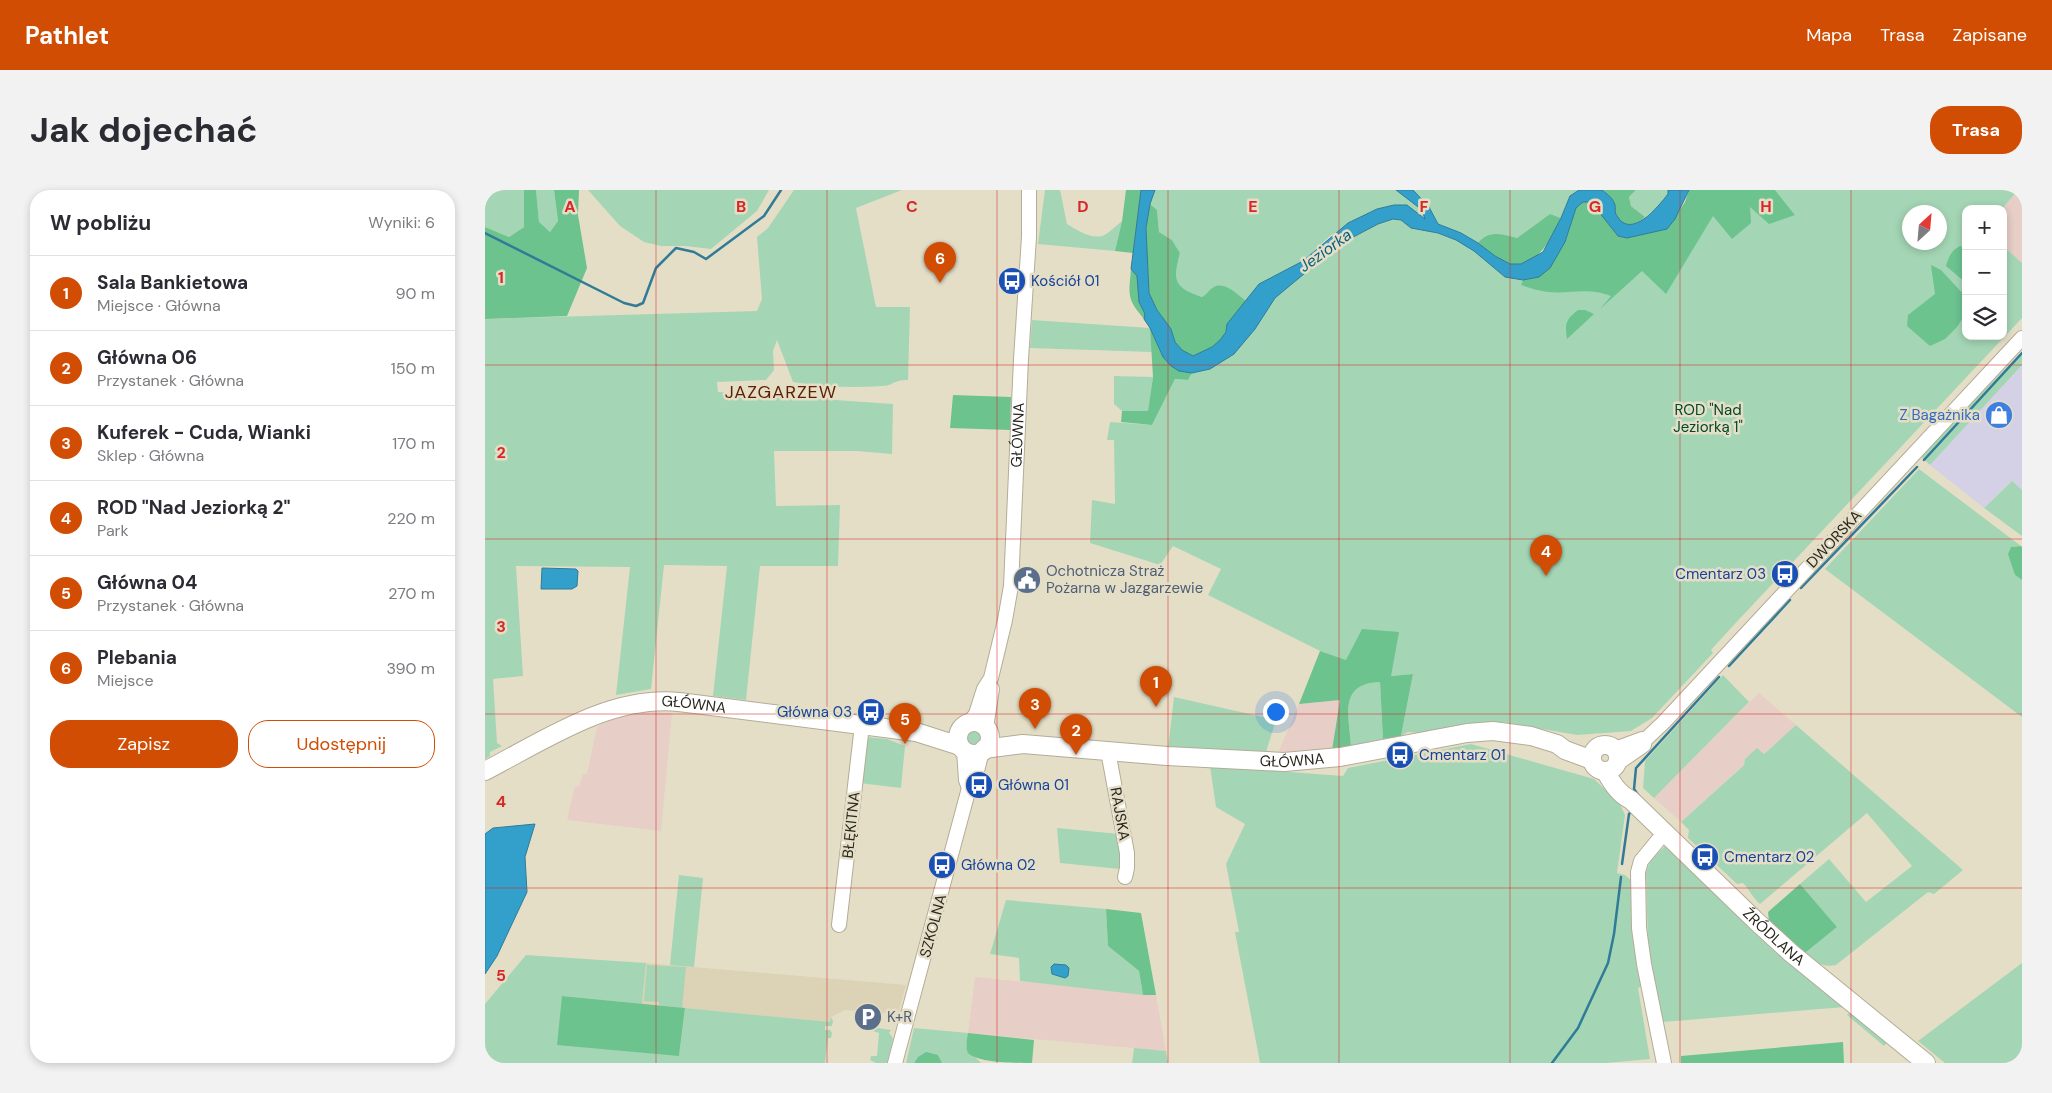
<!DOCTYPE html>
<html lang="pl">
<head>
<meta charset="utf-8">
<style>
  body { margin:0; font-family:"DM Sans",sans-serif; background:#f2f2f3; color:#2b2b33 }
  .controls { position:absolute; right:15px; top:15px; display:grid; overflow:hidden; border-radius:10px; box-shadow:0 2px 8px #0003 }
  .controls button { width:45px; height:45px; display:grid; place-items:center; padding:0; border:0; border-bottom:1px solid #e1e1e2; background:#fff; color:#2b2b33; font:25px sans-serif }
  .compass { position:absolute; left:1417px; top:15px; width:45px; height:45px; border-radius:50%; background:#fff; box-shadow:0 2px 8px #0003; rotate:26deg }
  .you { position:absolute; left:790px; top:521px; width:18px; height:18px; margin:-12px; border:4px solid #fff; border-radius:50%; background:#1a73e8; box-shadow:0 0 0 8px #1a73e833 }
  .badge { display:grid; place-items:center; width:32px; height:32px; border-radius:50%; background:#d14d04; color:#fff; font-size:16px; font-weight:700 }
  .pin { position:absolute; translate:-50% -41px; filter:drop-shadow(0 1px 2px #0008) }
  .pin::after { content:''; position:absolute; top:26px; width:18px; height:15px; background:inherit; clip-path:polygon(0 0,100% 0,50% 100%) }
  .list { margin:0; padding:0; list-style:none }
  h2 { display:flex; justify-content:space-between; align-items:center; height:65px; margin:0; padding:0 20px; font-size:21px }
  h2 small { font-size:16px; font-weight:400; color:#7c7c81 }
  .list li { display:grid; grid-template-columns:32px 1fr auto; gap:15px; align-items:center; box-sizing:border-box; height:75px; padding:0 20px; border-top:1px solid #e1e1e2 }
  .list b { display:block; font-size:19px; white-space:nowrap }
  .list p { margin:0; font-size:16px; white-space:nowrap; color:#7c7c81 }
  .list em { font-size:16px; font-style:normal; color:#7c7c81 }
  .actions { display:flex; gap:10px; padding:15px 20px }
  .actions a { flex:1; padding:11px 0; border:1px solid #d14d04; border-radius:20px; text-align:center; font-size:18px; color:#d14d04 }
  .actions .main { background:#d14d04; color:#fff }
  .icon { flex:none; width:28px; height:28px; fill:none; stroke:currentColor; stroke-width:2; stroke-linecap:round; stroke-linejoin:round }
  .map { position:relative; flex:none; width:1537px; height:873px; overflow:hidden; border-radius:20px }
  header { display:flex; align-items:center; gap:30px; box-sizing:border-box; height:70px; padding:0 25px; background:#d14d04; color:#fff }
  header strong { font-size:24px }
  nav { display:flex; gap:28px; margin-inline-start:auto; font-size:18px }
  .intro { display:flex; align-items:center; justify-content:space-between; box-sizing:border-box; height:120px; padding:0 30px }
  h1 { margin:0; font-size:35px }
  .button { padding:12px 22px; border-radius:20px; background:#d14d04; color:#fff; font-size:18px; font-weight:700 }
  main { display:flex; gap:30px; padding:0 30px }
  aside { flex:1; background:#fff; border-radius:20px; box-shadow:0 2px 8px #0003 }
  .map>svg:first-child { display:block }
</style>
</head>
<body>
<header>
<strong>Pathlet</strong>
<nav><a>Mapa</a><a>Trasa</a><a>Zapisane</a></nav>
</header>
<div class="intro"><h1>Jak dojechać</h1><a class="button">Trasa</a></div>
<main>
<aside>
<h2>W pobliżu<small>Wyniki: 6</small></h2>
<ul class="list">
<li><span class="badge">1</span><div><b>Sala Bankietowa</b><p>Miejsce · Główna</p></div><em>90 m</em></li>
<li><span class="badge">2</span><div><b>Główna 06</b><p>Przystanek · Główna</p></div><em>150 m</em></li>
<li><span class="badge">3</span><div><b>Kuferek - Cuda, Wianki</b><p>Sklep · Główna</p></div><em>170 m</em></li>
<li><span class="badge">4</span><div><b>ROD &quot;Nad Jeziorką 2&quot;</b><p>Park</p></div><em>220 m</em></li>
<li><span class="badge">5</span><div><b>Główna 04</b><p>Przystanek · Główna</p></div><em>270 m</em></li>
<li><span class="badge">6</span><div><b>Plebania</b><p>Miejsce</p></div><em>390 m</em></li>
</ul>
<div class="actions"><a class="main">Zapisz</a><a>Udostępnij</a></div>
</aside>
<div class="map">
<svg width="1537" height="873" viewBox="0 0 1537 873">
  <rect width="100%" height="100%" fill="#e5dec7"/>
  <!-- commercial -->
  <path fill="#d4d1e7" d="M1537,175V300L1526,291L1499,318L1445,275Z"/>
  <!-- industrial -->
  <path fill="#e7cec6" d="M1533,0H1537V73L1518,56V19H1517Z
    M1274,503L1311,535L1278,564L1272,559L1260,569L1259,574L1196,632L1169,608Z
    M855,510L847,560L793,563L814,514Z
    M163,522L187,523L176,641L82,630L90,596L94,597L98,584H102L112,537L126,529Z
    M490,787L671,805L681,861L483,843Z"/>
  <!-- built -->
  <path fill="#dcd2b5" d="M161,773L421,795L413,824L360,820L346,827L345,832L157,814Z"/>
  <!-- green -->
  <path fill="#a4d6b5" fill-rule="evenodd" d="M0,0H39V37L24,47L0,37Z
    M51,0H69L73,31L65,42L54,33Z
    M103,0H284L272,21L226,59L200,56H176L159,52L135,36Z
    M309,0H417L371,18L391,117H425L423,190C410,189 407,196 397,196C368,198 337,197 308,192L292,150L288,161L289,180L281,190L232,192L233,202L408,214L407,264L371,261H289L291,316L355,315L353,376H275L261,510L228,506L242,376L179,375L166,499L131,505L145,377L31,376L38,486L8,489L12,553L17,556L5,562V566L0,569V129L272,121L277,109L272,47L283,38Z
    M560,0H575L582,34C592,40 605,49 617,46C623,44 632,35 637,31L630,61L553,54Z
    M670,0H911L937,20L941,30L922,15L846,45L818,71L775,94L761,111L744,98H727L723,104L717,107C688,97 688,90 695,63L687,50L674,42L672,20L665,14Z
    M928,0H1094L1085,6L1076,28L1065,24L1032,48C1017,44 1003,40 993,53L953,34L944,17Z
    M1151,0H1183V4L1176,14L1160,27L1146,16L1144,7Z
    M1290,0H1533L1517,19H1481V146H1518V56L1537,73V128L1246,438L1226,460L1228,463L1167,528L1146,541L1092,545L1018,532L1001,533L934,543L923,542L916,546L928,484L906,486L835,461L723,405L736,379L688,356L675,375L605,353L607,310L630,314L629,250H622L625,232L667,235L690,189L703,190L707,183L725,179L770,139L790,108L855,54L893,34L908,29L917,30L926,38L953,43L971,50L989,61L1020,87L1038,90L1036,95L1114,101L1127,106L1120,114L1157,80L1181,103L1228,25L1265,16L1310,25ZM1424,22H1454V52H1424Z
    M547,130L665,138L667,162L545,158Z
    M1537,162V175L1445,275L1436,267V263Z
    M629,186L668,187L663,222L637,221L629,214Z
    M1434,279L1536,356L1526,357L1530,385L1537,390V527L1340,379Z
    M1527,291L1537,300V346L1499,318Z
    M1238,485L1264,512L1169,608L1158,598L1160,571Z
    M895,492L898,549L866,556C865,538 856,500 878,494C883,492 889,492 895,492Z
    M689,507L791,530L781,562L683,559Z
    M1311,535L1478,680L1449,704L1443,702L1351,775C1337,778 1331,772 1320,763L1352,737L1315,694L1344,669L1381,712L1427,676L1382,623L1275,714C1267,707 1265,700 1258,693L1252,694L1203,648L1204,640L1196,632L1259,575L1260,569L1272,558L1279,564Z
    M482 548a7 7 0 1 1 14 0a7 7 0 1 1-14 0Z
    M380,547L402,549L420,556L416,598L374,593Z
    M986,554L1109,589L1135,614L1140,625L1132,683L1140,685L1147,691V730L1157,796L1153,798L1165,869L1121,873H775L750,742H754L741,674L760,634L731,617L725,576L858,586L863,578Z
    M572,638L634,644L639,674L635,679L575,673Z
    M1180,656L1287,757L1360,817L1178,832L1163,758L1161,683L1165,671Z
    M194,685L218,688L209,777L185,775Z
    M521,710L621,719L623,756L654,781L658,805L535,791L534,768L505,764Z
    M41,765L161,773L157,814L77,806L194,866L200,818L345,832L346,827L348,831L347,836H340V840H345L347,843L346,848H343L340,873H0V814Z
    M1537,773V873H1460L1433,851Z
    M162,775L201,777L197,818L174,815V812L159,811Z
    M1365,822L1403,851L1399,856L1362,825Z
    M393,838L406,840L404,843L408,848L402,873H391L385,870L386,866H392L394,843L388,841Z
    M429,838L483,843L481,857L496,873H457L453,865L433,867L429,873H421Z
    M649,858L681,861L683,873H647Z"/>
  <!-- forest -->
  <path fill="#6cc38e" d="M39,0H51L54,32L65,42L73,31L69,0H94L93,25L102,78L82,126L0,129V37L24,47L39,37Z
    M641,0H656L648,63L630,61L637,31Z
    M1117,0H1151L1144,7L1146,16L1160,27C1151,36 1136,39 1130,24C1128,18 1132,22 1130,16C1129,10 1122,4 1117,0Z
    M1204,0H1290L1310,25L1284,34L1265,17L1266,33L1247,49L1228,26L1181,104L1157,81L1115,119L1126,106C1103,97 1086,104 1063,102C1054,101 1045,98 1036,95L1038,90L1054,87L1080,52L1091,18L1098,12H1106L1133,46L1142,48L1182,39L1200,12Z
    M665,14L672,20L674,42L687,50L695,63C688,90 688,97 717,107C723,104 724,99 729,97C740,91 753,105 761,111L742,134L741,142L735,150L727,157L708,166L697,160L690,152L686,139L672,120L664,103L661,38Z
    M1065,24L1076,28C1067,47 1052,79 1026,74C1013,71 1002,60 993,53C1003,40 1017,44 1032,48Z
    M1475,56L1481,58V93L1461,76C1464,66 1466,61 1475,56Z
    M1446,75L1456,80L1481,107V123L1472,137L1460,149L1445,156L1422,136L1423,125L1450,104Z
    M646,79L652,86L654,112L660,124L659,129C641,108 644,105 646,79Z
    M1093,120H1100L1109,124L1082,149C1080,134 1080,130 1093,120Z
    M665,138C676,162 678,179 707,183L703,190L690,189L667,235L636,232L637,221H663L668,187Z
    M468,205L526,207L525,240L465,238Z
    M1536,356L1537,357V390L1530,385L1523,364L1526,357Z
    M877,439L914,442L906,486L928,484L916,546L898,549L895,492C853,493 864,526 866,556L847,560L855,510L814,514L835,461L861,470Z
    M1315,694L1352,737L1320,763L1284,731L1283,722Z
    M621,719L656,723L671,805H658L654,781L623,756Z
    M77,806L200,818L194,866L72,855Z
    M483,843L549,850L547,873C529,873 494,873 483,863C480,857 482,849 483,843Z
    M1358,852L1359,873H1196V866Z
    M441,862L453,865L457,873H429L433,867Z"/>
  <!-- water -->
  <path fill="#33a0cb" stroke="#307b97" d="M656,0H670L665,14L661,38L664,103L672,120L686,139L690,152L697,160L708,166L727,157L735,150L741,142L742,134L774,94L818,71L863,33L892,19L909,15H922L940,29L937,20L911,0H928L944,17L953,34L976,43L993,53L1010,66L1025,74H1036L1058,62L1076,28L1085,6L1094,0H1117C1122,4 1128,8 1130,15C1131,19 1129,22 1132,26C1146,50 1173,17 1183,4V0H1204L1190,29L1182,39L1142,48L1133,46L1106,12H1098L1091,18L1080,52L1065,78L1054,87L1038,90L1020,87L989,61L971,50L953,43L926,38L916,30L908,29L893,34L855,54L790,108L770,139L749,164L725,179L707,183L694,181L686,176L678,167L665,138L659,129L660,124L654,112L652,86L646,79Z
    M57,378L91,379L93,381L92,396L87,399H56Z
    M50,634L40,667L42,702L12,766L0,784V644L8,638Z
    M569,774L581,775L584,778L583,786L580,788L567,784L566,777Z"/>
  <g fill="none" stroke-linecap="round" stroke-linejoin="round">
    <!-- stream -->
    <path stroke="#307b97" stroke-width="2.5" d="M0,43L139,113L151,116L158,113L171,78L191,58L209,62L221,69L279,26L296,0
      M1439,270L1537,163
      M1316,398L1432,277
      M1244,476L1305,410
      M1156,609L1149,599L1151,578L1234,487
      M1137,674L1144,624L1146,622
      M1067,873L1093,838L1123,773L1129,744L1136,687"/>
    <defs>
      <g id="minor">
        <path id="s1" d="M484,533L491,524L499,499L506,488L520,430L526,396L536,169L544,47V0"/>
        <path d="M501,538L507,499"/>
        <path d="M1130,559L1157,549"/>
        <path d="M479,560L481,590L484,598"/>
        <path d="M623,561L642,663V678L640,687"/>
        <path d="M1133,573L1159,555L1160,550L1179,532L1537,148"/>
        <path d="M1179,643L1156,671L1153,682L1154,738L1159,774L1179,873"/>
        <path d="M354,735L377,535"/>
        <path d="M410,873L484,598L489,593L497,561"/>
      </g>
      <g id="major">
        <circle cx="489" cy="548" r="16"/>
        <circle cx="1120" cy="568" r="13"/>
        <path id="s2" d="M499,559L538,554L682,566L799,572L855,567L982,543L1008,541L1046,546L1072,554L1080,560L1107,570"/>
        <path id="s3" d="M0,581C60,550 125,505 194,512L431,542L475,556"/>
        <path id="s4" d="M1121,582C1126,592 1135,605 1146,610L1270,730L1306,763L1441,873"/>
      </g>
    </defs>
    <!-- minor casing -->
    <use href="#minor" stroke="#b4ac97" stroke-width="16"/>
    <!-- major casing -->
    <use href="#major" stroke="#b4ac97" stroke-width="20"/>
    <!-- minor -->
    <use href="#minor" stroke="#fff" stroke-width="14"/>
    <!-- major -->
    <use href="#major" stroke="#fff" stroke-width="18"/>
  </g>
  <!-- grid -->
  <path fill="none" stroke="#d62828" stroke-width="1" stroke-opacity="0.55" d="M171,0V873M342,0V873M512,0V873M683,0V873M854,0V873M1025,0V873M1195,0V873M1366,0V873M0,175H1537M0,349H1537M0,524H1537M0,698H1537"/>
  <!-- icons -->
  <defs>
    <symbol id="bus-disc" viewBox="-11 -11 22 22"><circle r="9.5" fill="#1a4fb4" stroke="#e5dec7"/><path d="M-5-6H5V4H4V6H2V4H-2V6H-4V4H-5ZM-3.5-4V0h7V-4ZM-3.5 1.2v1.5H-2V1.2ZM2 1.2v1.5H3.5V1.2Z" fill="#fff"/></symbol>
    <symbol id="shop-disc" viewBox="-11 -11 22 22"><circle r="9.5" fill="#3f7fe0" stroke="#e5dec7"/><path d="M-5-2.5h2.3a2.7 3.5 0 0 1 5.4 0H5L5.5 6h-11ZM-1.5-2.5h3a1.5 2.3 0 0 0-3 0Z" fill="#fff"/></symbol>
    <symbol id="civic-disc" viewBox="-11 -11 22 22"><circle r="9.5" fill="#5c6f8a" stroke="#e5dec7"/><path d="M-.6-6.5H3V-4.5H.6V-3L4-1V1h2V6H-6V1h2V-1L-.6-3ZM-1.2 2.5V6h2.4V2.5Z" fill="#fff"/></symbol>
    <symbol id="parking-disc" viewBox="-11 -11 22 22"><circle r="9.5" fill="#5c6f8a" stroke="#e5dec7"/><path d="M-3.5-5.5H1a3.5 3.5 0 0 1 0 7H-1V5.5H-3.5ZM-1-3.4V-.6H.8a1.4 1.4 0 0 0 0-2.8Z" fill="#fff"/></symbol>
  </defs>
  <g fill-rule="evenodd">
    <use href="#bus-disc" x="511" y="75" width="32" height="32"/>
    <use href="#shop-disc" x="1498" y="209" width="32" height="32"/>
    <use href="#bus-disc" x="1284" y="368" width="32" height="32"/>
    <use href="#civic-disc" x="526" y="374" width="32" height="32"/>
    <use href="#bus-disc" x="370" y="506" width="32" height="32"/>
    <use href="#bus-disc" x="899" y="549" width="32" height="32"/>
    <use href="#bus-disc" x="478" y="579" width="32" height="32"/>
    <use href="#bus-disc" x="1204" y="651" width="32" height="32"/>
    <use href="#bus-disc" x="441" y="659" width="32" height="32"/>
    <use href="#parking-disc" x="367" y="811" width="32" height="32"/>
  </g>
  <g text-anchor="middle" stroke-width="5" stroke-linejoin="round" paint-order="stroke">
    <!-- transit labels -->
    <g font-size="15" fill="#164399" stroke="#e5dec7" text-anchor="start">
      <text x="546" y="96">Kościół 01</text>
      <text x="1281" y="389" text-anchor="end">Cmentarz 03</text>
      <text x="367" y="527" text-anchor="end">Główna 03</text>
      <text x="934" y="570">Cmentarz 01</text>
      <text x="513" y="600">Główna 01</text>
      <text x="1239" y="672">Cmentarz 02</text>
      <text x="476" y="680">Główna 02</text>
    </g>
    <!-- park labels -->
    <g font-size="15" fill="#004827" stroke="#e5dec7">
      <text x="1223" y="225">ROD "Nad<tspan x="1223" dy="17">Jeziorką 1"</tspan></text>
    </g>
    <!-- shop labels -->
    <g font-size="15" fill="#366cbe" stroke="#e5dec7" text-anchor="end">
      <text x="1495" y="230">Z Bagażnika</text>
    </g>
    <!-- street labels -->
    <g font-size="15" fill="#28261d" stroke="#e5dec7">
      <text dy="5" stroke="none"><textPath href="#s1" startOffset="296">GŁÓWNA</textPath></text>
      <text transform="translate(1349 349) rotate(-47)" y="5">DWORSKA</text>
      <text dy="5" stroke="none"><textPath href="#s3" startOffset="224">GŁÓWNA</textPath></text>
      <text dy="5" stroke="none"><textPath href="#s2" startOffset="309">GŁÓWNA</textPath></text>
      <text transform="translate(635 624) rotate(80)" y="5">RAJSKA</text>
      <text transform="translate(366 635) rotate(-84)" y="5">BŁĘKITNA</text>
      <text transform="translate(448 736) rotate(-75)" y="5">SZKOLNA</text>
      <text dy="5" stroke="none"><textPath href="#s4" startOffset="236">ŹRÓDLANA</textPath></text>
    </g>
    <!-- service labels -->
    <g font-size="15" fill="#4e5e75" stroke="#e5dec7" text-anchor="start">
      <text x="561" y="386">Ochotnicza Straż<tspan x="561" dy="17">Pożarna w Jazgarzewie</tspan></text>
      <text x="402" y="832">K+R</text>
    </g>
    <!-- water labels -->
    <g font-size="16" font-style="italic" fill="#075e7c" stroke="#e5dec7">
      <text transform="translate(840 60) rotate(-36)" y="6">Jeziorka</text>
    </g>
    <!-- quarter labels -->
    <g font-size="18" letter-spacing="1" fill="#5e1f02" stroke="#e5dec7">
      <text x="296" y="208">JAZGARZEW</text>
    </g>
  </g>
  <g font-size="16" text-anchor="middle" font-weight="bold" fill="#d62828" stroke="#e5dec7" stroke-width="5" stroke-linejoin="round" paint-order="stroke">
    <text x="85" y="22">A</text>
    <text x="256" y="22">B</text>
    <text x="427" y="22">C</text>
    <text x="598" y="22">D</text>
    <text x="768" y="22">E</text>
    <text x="939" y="22">F</text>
    <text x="1110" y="22">G</text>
    <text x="1281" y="22">H</text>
    <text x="16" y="93">1</text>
    <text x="16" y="268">2</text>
    <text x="16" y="442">3</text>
    <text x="16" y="617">4</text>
    <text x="16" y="791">5</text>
  </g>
</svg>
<div class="controls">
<button>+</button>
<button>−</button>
<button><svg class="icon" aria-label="layers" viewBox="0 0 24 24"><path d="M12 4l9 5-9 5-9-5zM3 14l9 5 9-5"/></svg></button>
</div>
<svg class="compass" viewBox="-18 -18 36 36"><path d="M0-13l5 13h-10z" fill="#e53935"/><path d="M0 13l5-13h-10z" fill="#7c7c81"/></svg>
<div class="you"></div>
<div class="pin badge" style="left:671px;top:517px">1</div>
<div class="pin badge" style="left:591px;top:565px">2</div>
<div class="pin badge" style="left:550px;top:539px">3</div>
<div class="pin badge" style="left:1061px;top:386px">4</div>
<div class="pin badge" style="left:420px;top:554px">5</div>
<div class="pin badge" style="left:455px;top:93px">6</div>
</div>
</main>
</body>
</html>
